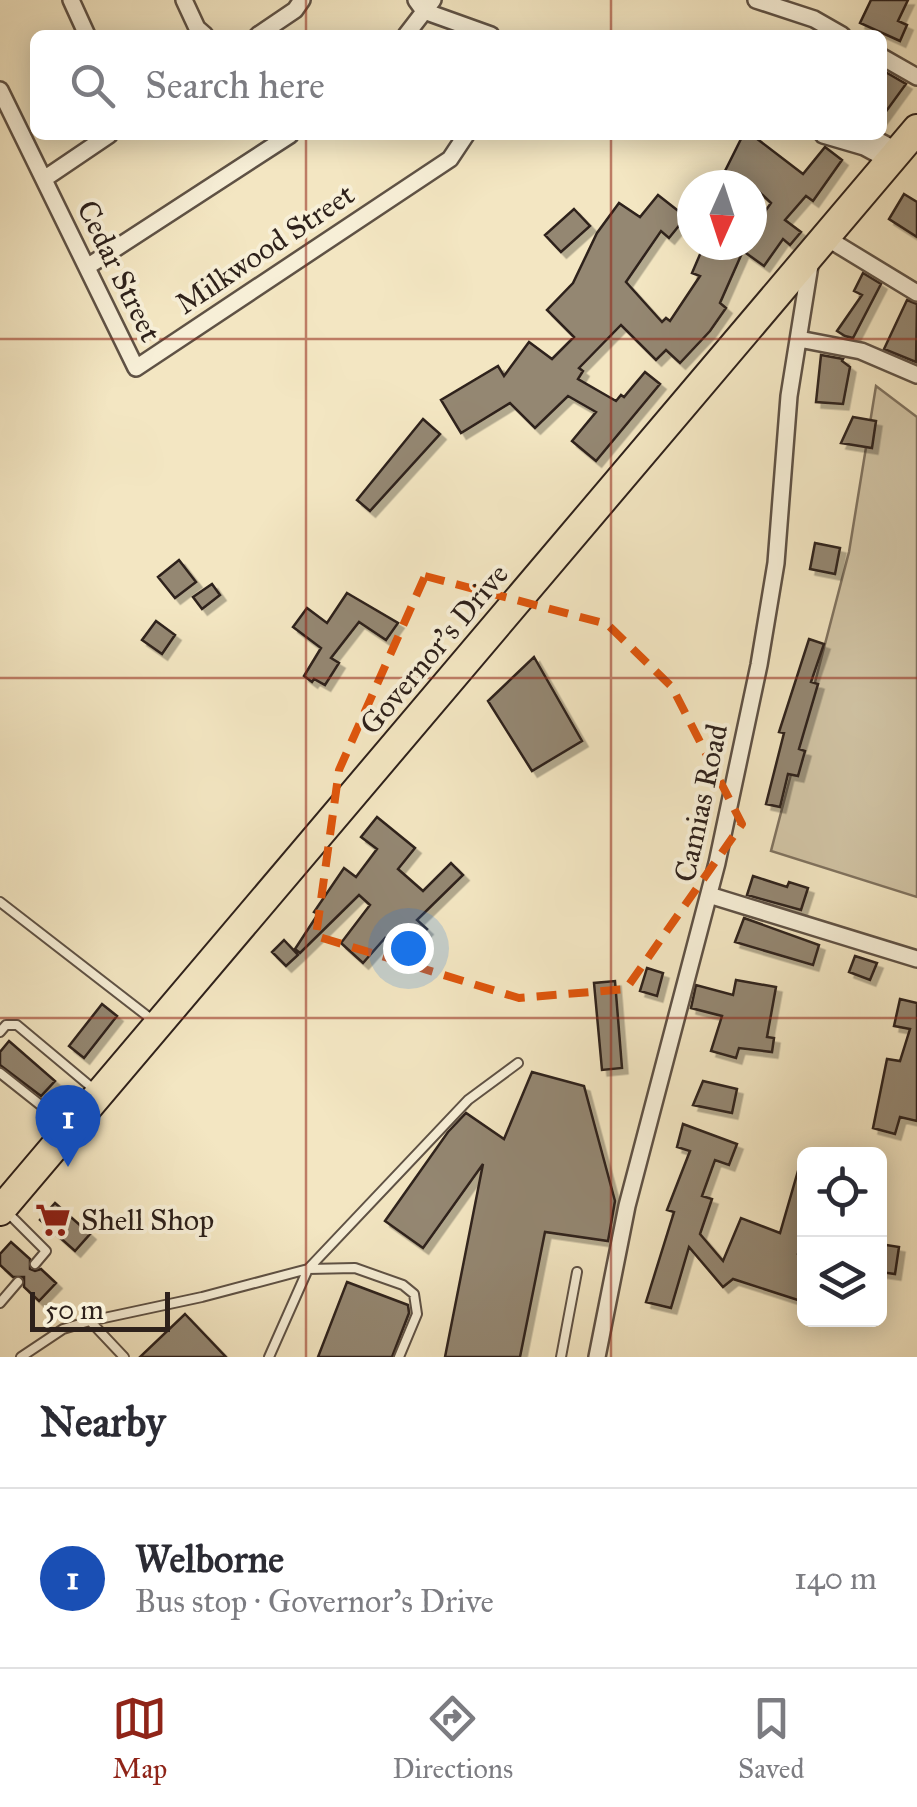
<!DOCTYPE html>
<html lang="en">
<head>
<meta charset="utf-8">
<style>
  body { margin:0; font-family:"IM FELL Great Primer",serif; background:#f2f2f3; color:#2b2b33 }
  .controls { position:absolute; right:30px; bottom:30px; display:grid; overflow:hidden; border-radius:15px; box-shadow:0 5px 25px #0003 }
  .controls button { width:90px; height:90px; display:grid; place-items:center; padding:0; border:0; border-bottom:2px solid #e1e1e2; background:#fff; color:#2b2b33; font:50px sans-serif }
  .compass { position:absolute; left:677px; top:170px; width:90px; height:90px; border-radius:50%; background:#fff; box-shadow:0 5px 25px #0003; rotate:183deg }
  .scale { position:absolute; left:30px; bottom:25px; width:140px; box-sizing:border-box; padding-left:10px; border:5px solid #2e211b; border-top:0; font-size:28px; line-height:35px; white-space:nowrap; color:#2e211b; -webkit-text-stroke:8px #f7efd7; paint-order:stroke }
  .you { position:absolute; left:408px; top:948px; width:35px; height:35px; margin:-25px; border:8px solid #fff; border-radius:50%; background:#1a73e8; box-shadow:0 0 0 15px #1a73e833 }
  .badge { display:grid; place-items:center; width:65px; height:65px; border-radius:50%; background:#8f2418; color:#fff; font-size:32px; font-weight:700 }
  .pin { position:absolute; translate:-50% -82px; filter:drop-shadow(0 2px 5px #0008) }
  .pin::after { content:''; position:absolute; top:52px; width:35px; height:30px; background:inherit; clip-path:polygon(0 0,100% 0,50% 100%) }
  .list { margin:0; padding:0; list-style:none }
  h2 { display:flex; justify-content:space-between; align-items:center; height:130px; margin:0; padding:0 40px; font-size:42px }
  h2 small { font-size:32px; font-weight:400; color:#7c7c81 }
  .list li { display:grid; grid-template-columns:65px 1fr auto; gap:30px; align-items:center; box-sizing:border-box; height:180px; padding:0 40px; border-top:2px solid #e1e1e2 }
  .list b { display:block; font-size:38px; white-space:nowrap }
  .list p { margin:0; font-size:32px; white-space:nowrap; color:#7c7c81 }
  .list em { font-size:32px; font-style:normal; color:#7c7c81 }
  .icon { flex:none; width:55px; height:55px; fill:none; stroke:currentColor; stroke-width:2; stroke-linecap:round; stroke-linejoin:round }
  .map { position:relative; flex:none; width:917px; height:1357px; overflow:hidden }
  .search { position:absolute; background:#fff; box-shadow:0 5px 25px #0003; left:30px; right:30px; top:30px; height:110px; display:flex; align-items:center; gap:25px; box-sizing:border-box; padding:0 35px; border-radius:15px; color:#7c7c81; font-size:38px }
  .sheet { height:310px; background:#fff }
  nav { display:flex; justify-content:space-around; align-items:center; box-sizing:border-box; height:140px; border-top:2px solid #e1e1e2; background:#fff; font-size:28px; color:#7c7c81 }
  nav a { display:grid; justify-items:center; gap:5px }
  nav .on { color:#8f2418 }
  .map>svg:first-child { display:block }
</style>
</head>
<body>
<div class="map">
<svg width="917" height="1357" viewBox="0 0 917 1357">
  <defs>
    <filter id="shadow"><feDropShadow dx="5.5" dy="5.5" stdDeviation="0" flood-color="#0004"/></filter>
  </defs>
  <rect width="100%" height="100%" fill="#f3e6c2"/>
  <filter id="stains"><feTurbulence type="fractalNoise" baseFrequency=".002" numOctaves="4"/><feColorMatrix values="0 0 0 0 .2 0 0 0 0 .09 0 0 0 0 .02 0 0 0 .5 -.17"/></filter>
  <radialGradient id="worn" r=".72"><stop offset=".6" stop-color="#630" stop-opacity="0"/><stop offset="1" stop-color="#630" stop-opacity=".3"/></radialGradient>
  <!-- green -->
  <path fill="#d2c5a6" stroke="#807360" stroke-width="2.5" d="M876,386L917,417V897L771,851L849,552Z"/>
  <!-- building -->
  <path fill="#948772" stroke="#2e211b" stroke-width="2.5" filter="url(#shadow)" d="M871,0H908L898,21L907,25L900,41L860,23Z
    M882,70L906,84L882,117Z
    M743,135H752L803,174L825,147L842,160L813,201L806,196L785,220L801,232L790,245L783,239L764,266L743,251L720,303L726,308L710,331L680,363L666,350L656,360L621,325L579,368L583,371L578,379L616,401L621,395L624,397L645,372L660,384L596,461L572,441L596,412L568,396L535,428L510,403L461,433L441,400L498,366L504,376L529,342L552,359L574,337L547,310L573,283L597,233L619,203L640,217L658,195L686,217L669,238L661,231L626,282L662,322L666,318L670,321L700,276L692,273L704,245H752V230L771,203L752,185H737L722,177Z
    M904,194L917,202V237L889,219Z
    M574,209L590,226L561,252L545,235Z
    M863,273L881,284L853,338L845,336L837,331L862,295L854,291Z
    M907,300L917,304L916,362L884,349Z
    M821,355L843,359L842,361L850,367L843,404L816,402Z
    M853,417L876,421L872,448L841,443Z
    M423,419L440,434L370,511L357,500Z
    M815,543L840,548L835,574L810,569Z
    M179,560L196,582L175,598L158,577Z
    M212,584L220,595L202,609L193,597Z
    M347,593L398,623L386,640L359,622L331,658L339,663L325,685L314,679L312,682L304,676L321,648L293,627L307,608L327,623Z
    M156,621L175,635L162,654L142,640Z
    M809,639L824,644L811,682L818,684L799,749L805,751L798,776L788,774L780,807L766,804L784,733L779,732Z
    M534,657L582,741L532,771L488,701Z
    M377,817L415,848L398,869L423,891L451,863L463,875L417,920L427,929L402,954L385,938L363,963L341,943L370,905L359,895L300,953L295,949L318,914L314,912L344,868L356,877L377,849L361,837Z
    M753,876L787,887L789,882L808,888L801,910L747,895Z
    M744,918L819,945L813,965L735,942Z
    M284,940L298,955L286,966L272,952Z
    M855,956L877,963L870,980L849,972Z
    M647,968L663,973L657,996L640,991Z
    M736,980L776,987L767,1037L774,1038L772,1052L739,1048L736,1058L711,1051L722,1016L691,1008L696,985L733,995Z
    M615,981L622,1068L602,1070L594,983Z
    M900,999L917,1003V1121L900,1117L895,1134L873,1128L887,1059L900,1061L910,1029L894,1026Z
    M102,1004L117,1016L84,1058L69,1046Z
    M9,1041L55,1081L41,1096L0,1065V1052Z
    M532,1072L584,1086L615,1201L608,1241L545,1232L520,1357H445L483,1164L423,1248L385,1221L448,1132L466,1113L504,1139Z
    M703,1081L737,1089L732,1113L693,1105Z
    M683,1124L737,1144L729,1165L715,1160L702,1196L712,1199L700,1234L723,1261L741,1218L780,1233L800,1164H804V1221L798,1254L804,1256V1302L733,1279L723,1287L689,1247L671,1308L646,1302L674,1212L667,1210L690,1151L677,1147Z
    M55,1203L90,1234L75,1251L40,1220Z
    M11,1242L30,1259V1269L35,1271L41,1269L56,1283L39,1301L24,1287V1277H13L0,1265V1254Z
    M880,1244L899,1247L895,1274L880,1272Z
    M347,1282L408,1305L409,1313L392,1357H318Z
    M185,1314L226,1357H140Z"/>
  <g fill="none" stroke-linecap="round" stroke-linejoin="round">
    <defs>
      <path id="service" d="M0,902L155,1022
        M0,1032L6,1025H17L96,1091
        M0,1073L67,1126
        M6,1211L46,1251L35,1264
        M0,1303L18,1282
        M90,1321L124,1357
        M21,1357L63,1329L90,1321L202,1297L308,1269L355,1268L403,1285L414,1294L417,1314L399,1357
        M269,1357L308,1269L468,1100L518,1063
        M561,1357L577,1272"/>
      <path id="minor" d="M71,0L87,35
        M184,0L197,28L205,35
        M416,0L424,11L491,35
        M756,0L814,19L842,35
        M258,35L295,10L302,0
        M406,35L433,0
        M882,57L917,77
        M0,90L136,368L450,159L466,135
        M823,135L864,147L890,161
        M868,135L898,151
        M44,179L109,135
        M825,237L917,293
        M87,267L290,135
        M799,339L861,351L917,375
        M709,895L917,959
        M597,1357L627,1206L717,863L759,665L776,563L789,396L811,259"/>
      <path id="trunk" d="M0,1211L917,129"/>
    </defs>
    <!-- service casing -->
    <use href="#service" stroke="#5f5245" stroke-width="12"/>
    <!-- minor casing -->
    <use href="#minor" stroke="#5f5245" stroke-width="20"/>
    <!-- trunk casing -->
    <use href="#trunk" stroke="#2e211b" stroke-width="32"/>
    <!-- service -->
    <use href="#service" stroke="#f7efd7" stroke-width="8"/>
    <!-- minor -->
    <use href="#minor" stroke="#f7efd7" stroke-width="15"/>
    <!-- trunk -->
    <use href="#trunk" stroke="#f3e6c2" stroke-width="28"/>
  </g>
  <!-- marked area -->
  <path fill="none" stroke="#df560d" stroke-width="8" stroke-dasharray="20 12" stroke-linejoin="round" d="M425,576L607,624L672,687L742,824L626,989L519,998L316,936L339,770Z"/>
  <!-- grid -->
  <path fill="none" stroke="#8f2418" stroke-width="2.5" stroke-opacity="0.55" d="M306,0V35M611,0V35M306,135V1357M611,135V1357M0,339H917M0,678H917M0,1018H917"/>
  <!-- icons -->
  <defs>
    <symbol id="supermarket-bare" viewBox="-9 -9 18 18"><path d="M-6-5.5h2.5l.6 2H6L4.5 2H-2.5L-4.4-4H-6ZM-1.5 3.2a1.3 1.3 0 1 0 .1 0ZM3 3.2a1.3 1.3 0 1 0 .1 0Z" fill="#8f2418" stroke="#f7efd7" stroke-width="2.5" paint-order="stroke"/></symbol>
  </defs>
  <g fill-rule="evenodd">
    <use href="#supermarket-bare" x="28" y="1195" width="50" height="50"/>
  </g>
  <g text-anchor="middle" stroke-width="8" stroke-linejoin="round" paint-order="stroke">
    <!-- street labels -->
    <g font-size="30" fill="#2e211b" stroke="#f7efd7">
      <text transform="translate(265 249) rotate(-34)" y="10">Milkwood Street</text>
      <text transform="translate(119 271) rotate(64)" y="10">Cedar Street</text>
      <text transform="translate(434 649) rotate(-50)" y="10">Governor's Drive</text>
      <text transform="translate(701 803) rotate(-78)" y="10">Camias Road</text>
    </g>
    <!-- poi labels -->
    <g font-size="30" fill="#2e211b" stroke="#f7efd7" text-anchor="start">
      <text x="81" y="1230">Shell Shop</text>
    </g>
  </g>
  <rect width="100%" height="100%" filter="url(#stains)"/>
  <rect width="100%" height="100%" fill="url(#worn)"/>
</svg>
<div class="controls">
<button><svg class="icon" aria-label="locate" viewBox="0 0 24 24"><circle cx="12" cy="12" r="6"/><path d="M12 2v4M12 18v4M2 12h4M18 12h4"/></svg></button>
<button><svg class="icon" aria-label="layers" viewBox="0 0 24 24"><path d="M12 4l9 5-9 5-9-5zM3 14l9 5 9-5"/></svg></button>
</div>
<svg class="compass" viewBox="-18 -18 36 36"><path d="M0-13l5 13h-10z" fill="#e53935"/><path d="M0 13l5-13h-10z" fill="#7c7c81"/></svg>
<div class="scale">50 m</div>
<div class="you"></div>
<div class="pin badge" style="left:68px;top:1167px;background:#1a4fb4">1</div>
<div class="search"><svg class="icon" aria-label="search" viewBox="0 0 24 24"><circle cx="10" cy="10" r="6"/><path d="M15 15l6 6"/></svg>Search here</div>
</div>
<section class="sheet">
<h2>Nearby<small></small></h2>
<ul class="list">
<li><span class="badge" style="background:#1a4fb4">1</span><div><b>Welborne</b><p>Bus stop · Governor's Drive</p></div><em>140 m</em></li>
</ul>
</section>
<nav>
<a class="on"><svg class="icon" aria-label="map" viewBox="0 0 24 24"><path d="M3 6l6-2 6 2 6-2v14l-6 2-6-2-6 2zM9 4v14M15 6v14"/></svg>Map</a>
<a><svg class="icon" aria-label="directions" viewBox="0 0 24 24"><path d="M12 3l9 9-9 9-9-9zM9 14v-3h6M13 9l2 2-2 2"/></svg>Directions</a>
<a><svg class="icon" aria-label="saved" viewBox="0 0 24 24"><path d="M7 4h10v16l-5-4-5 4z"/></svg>Saved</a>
</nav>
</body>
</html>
